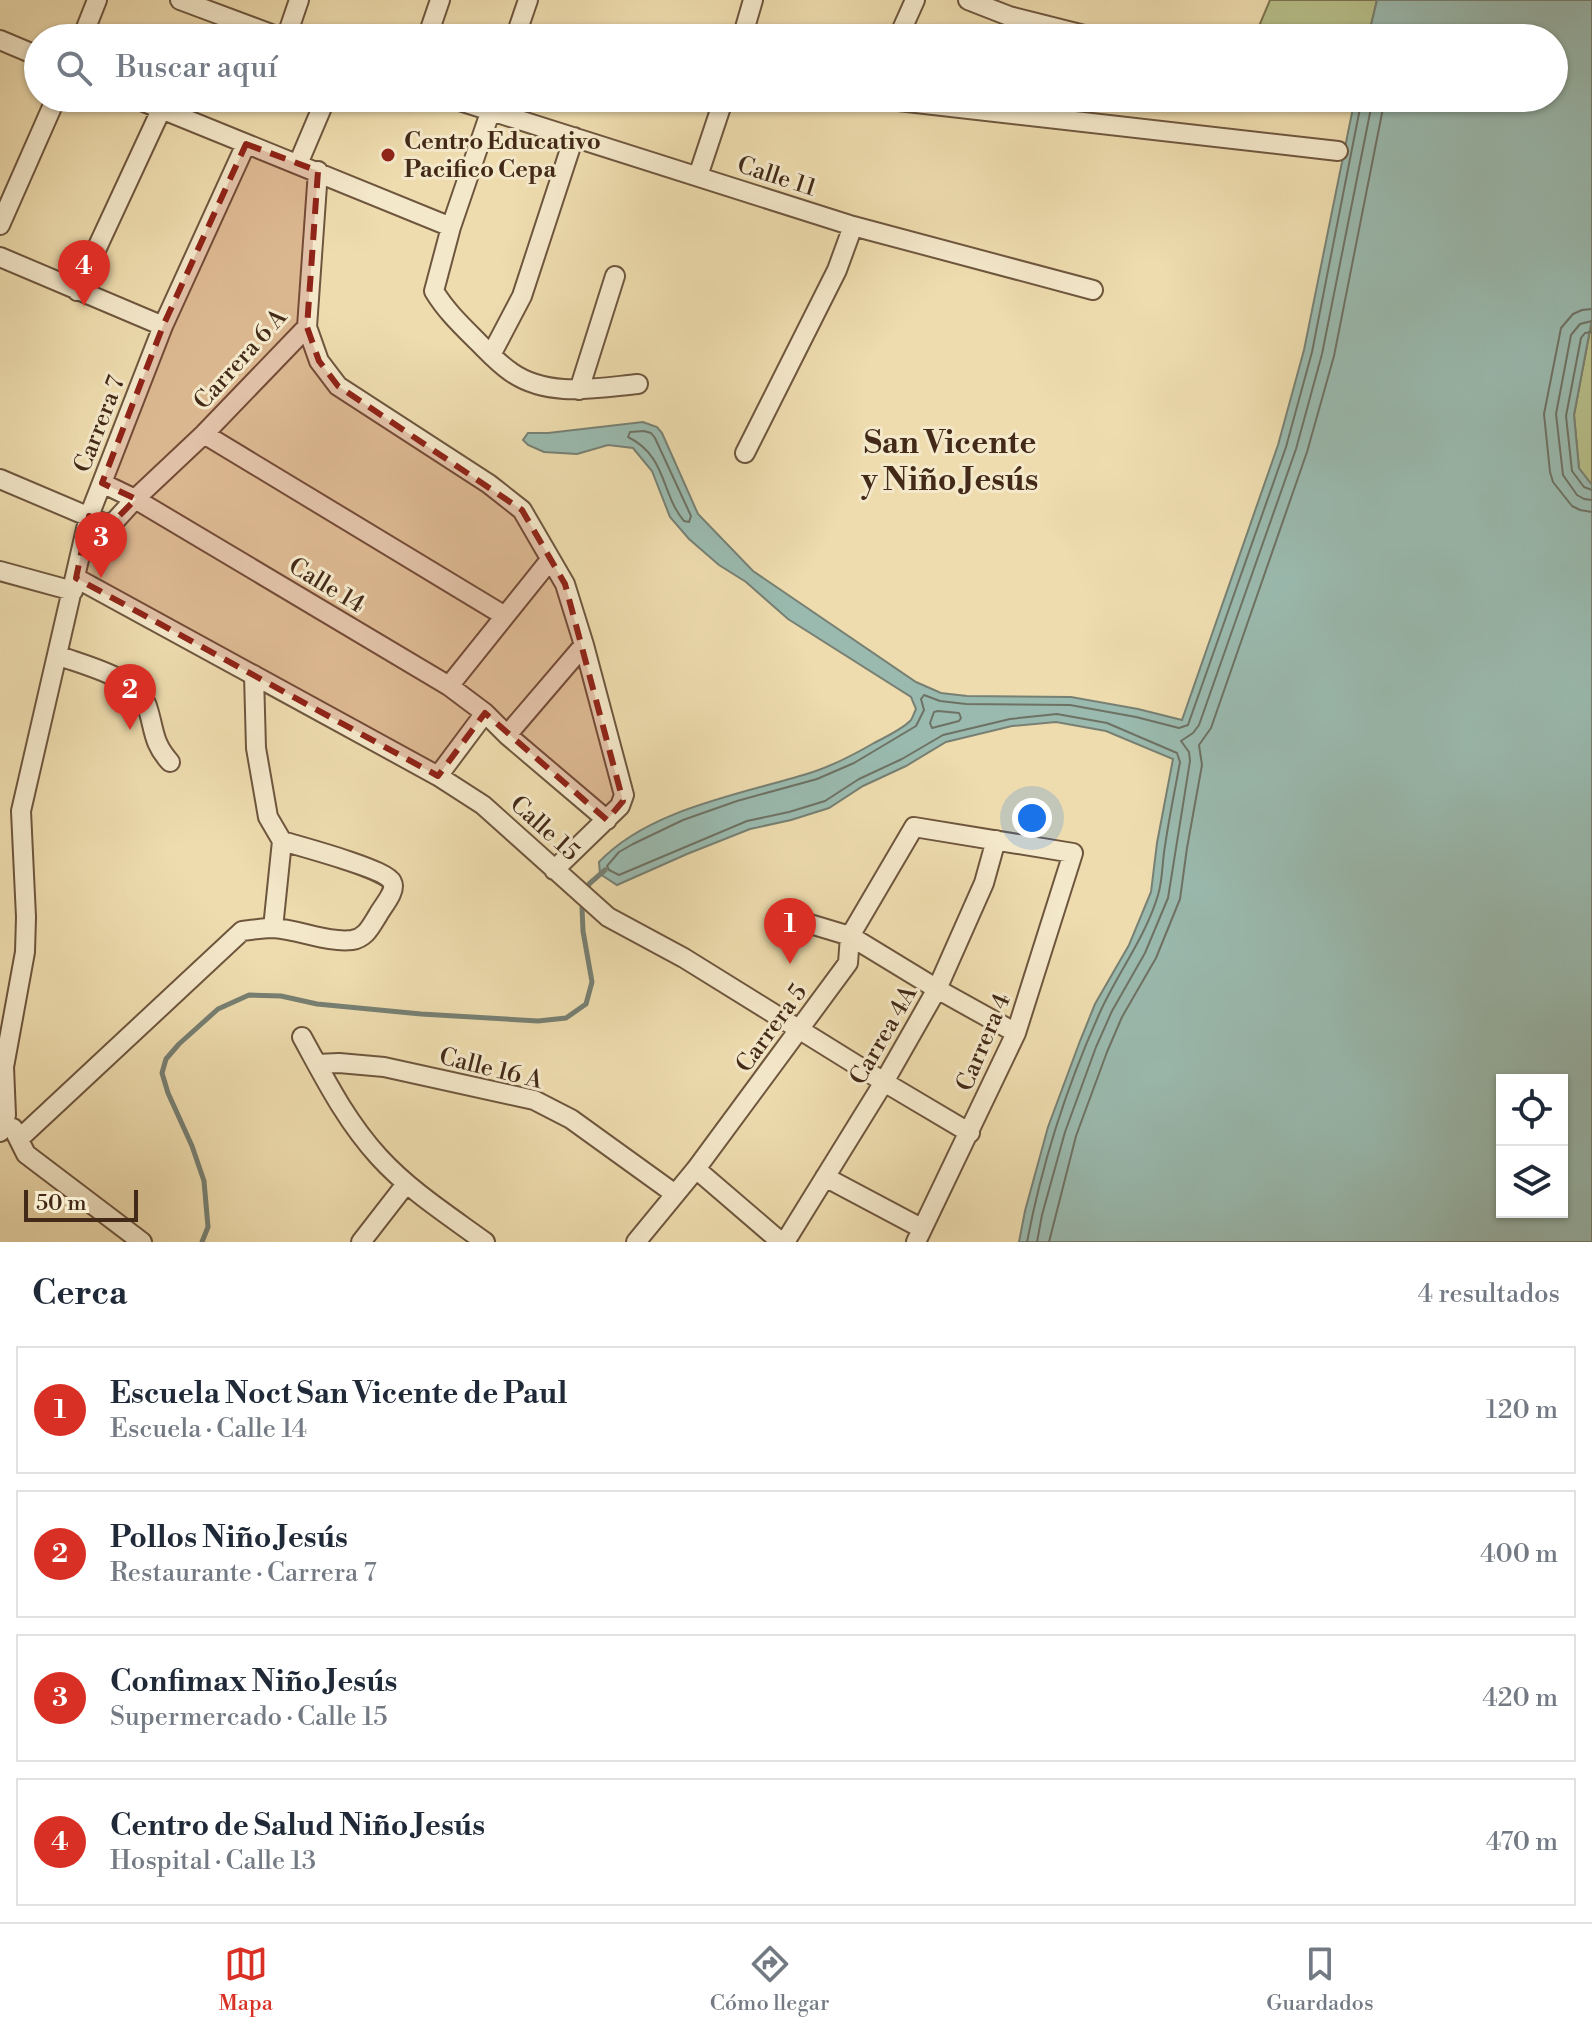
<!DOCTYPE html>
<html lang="es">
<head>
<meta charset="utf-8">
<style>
  body { margin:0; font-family:"Libre Bodoni",serif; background:#f6f6f7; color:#1f2937 }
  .controls { position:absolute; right:24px; bottom:24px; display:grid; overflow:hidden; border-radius:0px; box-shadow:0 2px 6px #0004 }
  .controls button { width:72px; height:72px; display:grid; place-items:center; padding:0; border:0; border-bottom:2px solid #e0e1e3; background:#fff; color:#1f2937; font:40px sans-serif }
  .scale { position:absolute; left:24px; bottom:20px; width:114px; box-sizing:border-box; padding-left:8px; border:4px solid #432a18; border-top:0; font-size:22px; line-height:28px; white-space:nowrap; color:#432a18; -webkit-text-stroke:6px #f4e8ca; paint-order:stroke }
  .you { position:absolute; left:1032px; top:818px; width:28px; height:28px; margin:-20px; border:6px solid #fff; border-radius:50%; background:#1a73e8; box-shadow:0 0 0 12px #1a73e833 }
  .badge { display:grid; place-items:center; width:52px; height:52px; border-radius:50%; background:#d93025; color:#fff; font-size:26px; font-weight:700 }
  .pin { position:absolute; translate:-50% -66px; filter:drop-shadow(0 2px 4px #0008) }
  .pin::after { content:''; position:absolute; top:42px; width:28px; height:24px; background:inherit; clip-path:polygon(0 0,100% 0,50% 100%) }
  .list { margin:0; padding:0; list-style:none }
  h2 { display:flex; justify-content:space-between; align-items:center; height:104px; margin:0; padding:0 32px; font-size:34px }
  h2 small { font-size:26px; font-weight:400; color:#747a83 }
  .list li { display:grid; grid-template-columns:52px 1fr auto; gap:24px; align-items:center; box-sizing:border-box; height:128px; margin:0 16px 16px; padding:0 16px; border:2px solid #e0e1e3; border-radius:0px }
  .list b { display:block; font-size:30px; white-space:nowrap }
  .list p { margin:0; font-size:26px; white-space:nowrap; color:#747a83 }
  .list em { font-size:26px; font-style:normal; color:#747a83 }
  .icon { flex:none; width:44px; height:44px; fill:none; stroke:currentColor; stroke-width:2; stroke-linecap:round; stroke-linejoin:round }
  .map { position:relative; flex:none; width:1592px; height:1242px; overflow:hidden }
  .search { position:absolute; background:#fff; box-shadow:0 2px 6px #0004; left:24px; right:24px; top:24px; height:88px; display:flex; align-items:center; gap:20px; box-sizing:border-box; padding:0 28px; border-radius:44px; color:#747a83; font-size:30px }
  .sheet { height:680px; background:#fff }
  nav { display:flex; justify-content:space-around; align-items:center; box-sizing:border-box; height:112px; border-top:2px solid #e0e1e3; background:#fff; font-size:22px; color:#747a83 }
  nav a { display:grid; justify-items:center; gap:4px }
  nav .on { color:#d93025 }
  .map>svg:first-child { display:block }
</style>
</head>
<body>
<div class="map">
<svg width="1592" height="1242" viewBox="0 0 1592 1242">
  <rect width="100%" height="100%" fill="#eedcae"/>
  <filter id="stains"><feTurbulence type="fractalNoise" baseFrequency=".0025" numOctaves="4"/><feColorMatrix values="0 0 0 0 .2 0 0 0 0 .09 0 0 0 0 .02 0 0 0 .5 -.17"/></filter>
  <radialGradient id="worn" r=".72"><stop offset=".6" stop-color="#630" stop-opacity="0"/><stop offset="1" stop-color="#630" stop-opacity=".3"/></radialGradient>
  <!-- green -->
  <path fill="#b7c08b" stroke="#7d7552" stroke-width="2" d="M1270,0H1377L1368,38H1254Z
    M1592,319V485H1591L1579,469L1574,415Z"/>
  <!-- water -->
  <path fill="#9abaaf" stroke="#778073" stroke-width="2" fill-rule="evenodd" d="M1377,0H1592V319L1574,415L1579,468L1592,485V1242H1019L1025,1211L1048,1127L1080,1041L1095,1004L1129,945L1151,892L1157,843L1173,759L1106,731L1056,722L1012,726L946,742L906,766L863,786L829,808L791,820L750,829L687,854L617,885L600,874L599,862C650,808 744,794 813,772C834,765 855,754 874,743C884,738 904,728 911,720C913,717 914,713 916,709L911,697L788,619L746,582L719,565L689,539L670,517L652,471L633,448L608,445L577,454L544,452L528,445L523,440L528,433H548L643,422L657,427L662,433L698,514L753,571L916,682L941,693L967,696L1071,697L1138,709L1182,720L1278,445L1304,350L1355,98H1554V38H1368ZM1502,1080H1562V1212H1502Z"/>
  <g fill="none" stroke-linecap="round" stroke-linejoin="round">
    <!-- shore -->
    <path stroke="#6e7264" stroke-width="2" d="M1592,309L1582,310L1573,314L1561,328L1544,414L1550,472L1553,482L1572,506L1580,510L1592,512
      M1592,321L1580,324L1571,335L1556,414L1563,475L1577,495L1584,499L1592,500
      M1592,332L1585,333L1581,338L1566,416L1572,471L1584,487L1592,490
      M644,431L651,433L655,438L691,516L689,522L684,521C661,494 667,456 628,437L630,432Z
      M938,711L959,713L961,718L959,721L932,728L930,723L934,712Z
      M1027,1242C1042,1163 1068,1083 1101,1010C1119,971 1146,936 1158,895C1163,879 1162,862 1165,846C1169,818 1175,790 1180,762L1177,753L1107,723L1057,714L1010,719L943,735L902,759L859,779L825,801L789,812L747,821L619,875L609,870L607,866L619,852L633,844L683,820L737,801L817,779L854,763L916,726L924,710L921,699L924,695L940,701L966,704L1070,705L1136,717L1179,728L1188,725L1286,447L1312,352L1362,98
      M1037,1242L1042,1215L1065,1132L1096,1047L1112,1011L1145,953L1168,898L1190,761L1189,752L1181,741L1193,733L1199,725L1296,449L1322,354L1373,98
      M1049,1242L1076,1136L1107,1052L1122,1017L1156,958L1180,899L1187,848L1202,765L1199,745L1211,728L1307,452L1334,356L1385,98"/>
    <!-- stream -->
    <path stroke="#778073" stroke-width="5" d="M587,892L589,884L605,870
      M202,1242L208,1227L204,1181L192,1146L168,1093L162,1073L166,1059L179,1044L218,1009L249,995L281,996L317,1004L421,1014L538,1021L566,1018L586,1004L592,982L583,931L582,908L584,902"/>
    <defs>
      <path id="minor" d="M180,0L282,38
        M968,0L1009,16L1096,38
        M82,38L97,0
        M286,38L299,0
        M427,38L440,0
        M515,38L528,0
        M742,38L753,0
        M898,38L915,0
        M0,40L38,56
        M134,98L451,227
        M450,98L853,226L1093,290
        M495,98L451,227L434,291C446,311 462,326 479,343C489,353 499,364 511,372C548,398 596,388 638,384
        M872,98L1338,151
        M298,164L326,98
        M698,176L724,98
        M0,225L56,98
        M0,257L163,326
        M77,291L161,110
        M307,327L319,361L338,386L489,484L522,510L565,584L584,645L624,795L620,806L554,870
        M491,355L522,296L574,137
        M579,390L615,276
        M204,434L505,616
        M745,453L837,270L853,226
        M0,479L106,524L114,522L135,499L449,686L485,713L507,735L607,820
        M102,483L135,499L204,434L307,327L318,171
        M0,571L73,591
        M76,578L438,776L483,805L608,917L684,958L884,1082L970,1133
        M57,655C83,665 137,677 147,706C155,730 152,742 170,762
        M254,675L256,748L268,817L282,841L273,928
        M449,686L550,560
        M507,735L584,645
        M438,776L485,713
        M790,918L850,936L937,989L1016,1033
        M302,1037C325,1079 346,1121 379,1157C409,1190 448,1215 485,1242
        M317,1064L339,1063L384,1067L534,1100L571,1119L675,1194
        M13,1128L26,1154L142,1242
        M0,1132L6,1115L4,1067L25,952L26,917L21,811L89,516L163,326L246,144
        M19,1139L242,931C252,930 262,928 272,928C298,929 327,943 352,940C366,938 371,926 378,915C382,907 397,891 392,882C386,869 299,846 282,841
        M696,1169L781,1242
        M825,1177L921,1228
        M361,1242L406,1184
        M636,1242L696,1169L848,963L850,936L914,827L1073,853L1016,1033L916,1242
        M785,1242L884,1082L937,989L984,883L996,840"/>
    </defs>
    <!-- minor casing -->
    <use href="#minor" stroke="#6e563e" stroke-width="22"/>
    <!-- minor -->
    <use href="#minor" stroke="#f4e8ca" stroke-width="18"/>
  </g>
  <!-- marked area -->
  <path fill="#8f2418" fill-opacity="0.2" stroke="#8f2418" stroke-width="6" stroke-dasharray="16 10" stroke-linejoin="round" d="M246,144L318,171L307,327L319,361L338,386L522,510L565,584L623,801L607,820L485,713L438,776L76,578L89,516L109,526L136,499L102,483L163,326Z"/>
  <!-- markers -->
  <circle fill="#8f2418" stroke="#f4e8ca" stroke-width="3" cx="388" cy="155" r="8"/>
  <g text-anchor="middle" stroke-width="6" stroke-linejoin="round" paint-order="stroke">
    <!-- poi labels -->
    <g font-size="24" font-weight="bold" fill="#432a18" stroke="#f4e8ca" text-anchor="start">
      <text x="404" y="149">Centro Educativo<tspan x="404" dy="28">Pacifico Cepa</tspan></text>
    </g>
    <!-- street labels -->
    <g font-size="24" fill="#432a18" stroke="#f4e8ca">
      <text transform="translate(777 176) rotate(18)" y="8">Calle 11</text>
      <text transform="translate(240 359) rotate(-48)" y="8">Carrera 6 A</text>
      <text transform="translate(99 424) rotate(-69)" y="8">Carrera 7</text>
      <text transform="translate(327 585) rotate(31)" y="8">Calle 14</text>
      <text transform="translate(545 828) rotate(42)" y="8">Calle 15</text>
      <text transform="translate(771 1028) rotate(-54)" y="8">Carrera 5</text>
      <text transform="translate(883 1035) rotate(-60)" y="8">Carrea 4A</text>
      <text transform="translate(983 1042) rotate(-67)" y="8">Carrera 4</text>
      <text transform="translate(491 1068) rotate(14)" y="8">Calle 16 A</text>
    </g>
    <!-- district labels -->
    <g font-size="32" font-weight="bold" fill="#432a18" stroke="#f4e8ca">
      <text x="950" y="453">San Vicente<tspan x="950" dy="37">y Niño Jesús</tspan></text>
    </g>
  </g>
  <rect width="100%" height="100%" filter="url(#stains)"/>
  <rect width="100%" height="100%" fill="url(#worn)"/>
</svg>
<div class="controls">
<button><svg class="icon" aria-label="locate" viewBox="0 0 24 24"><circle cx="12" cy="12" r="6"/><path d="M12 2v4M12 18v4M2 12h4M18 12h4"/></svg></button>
<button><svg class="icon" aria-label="layers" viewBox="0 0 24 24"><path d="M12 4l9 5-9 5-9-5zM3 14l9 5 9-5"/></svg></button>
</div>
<div class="scale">50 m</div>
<div class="you"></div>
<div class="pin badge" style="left:790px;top:964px">1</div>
<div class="pin badge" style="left:130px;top:730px">2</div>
<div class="pin badge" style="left:101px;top:578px">3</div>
<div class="pin badge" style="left:84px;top:306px">4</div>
<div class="search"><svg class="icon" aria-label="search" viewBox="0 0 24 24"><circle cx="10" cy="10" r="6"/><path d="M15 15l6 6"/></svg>Buscar aquí</div>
</div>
<section class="sheet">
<h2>Cerca<small>4 resultados</small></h2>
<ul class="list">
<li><span class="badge">1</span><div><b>Escuela Noct San Vicente de Paul</b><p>Escuela · Calle 14</p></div><em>120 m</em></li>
<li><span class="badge">2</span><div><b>Pollos Niño Jesús</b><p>Restaurante · Carrera 7</p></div><em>400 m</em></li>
<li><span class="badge">3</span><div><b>Confimax Niño Jesús</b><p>Supermercado · Calle 15</p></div><em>420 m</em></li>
<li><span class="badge">4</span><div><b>Centro de Salud Niño Jesús</b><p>Hospital · Calle 13</p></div><em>470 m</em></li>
</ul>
</section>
<nav>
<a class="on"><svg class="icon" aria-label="map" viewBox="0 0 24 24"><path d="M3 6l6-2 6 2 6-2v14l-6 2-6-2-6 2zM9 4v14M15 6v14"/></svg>Mapa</a>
<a><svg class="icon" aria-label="directions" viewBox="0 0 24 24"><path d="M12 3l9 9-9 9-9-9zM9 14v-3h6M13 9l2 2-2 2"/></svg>Cómo llegar</a>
<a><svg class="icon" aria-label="saved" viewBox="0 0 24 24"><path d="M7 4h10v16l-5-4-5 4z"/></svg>Guardados</a>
</nav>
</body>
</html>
